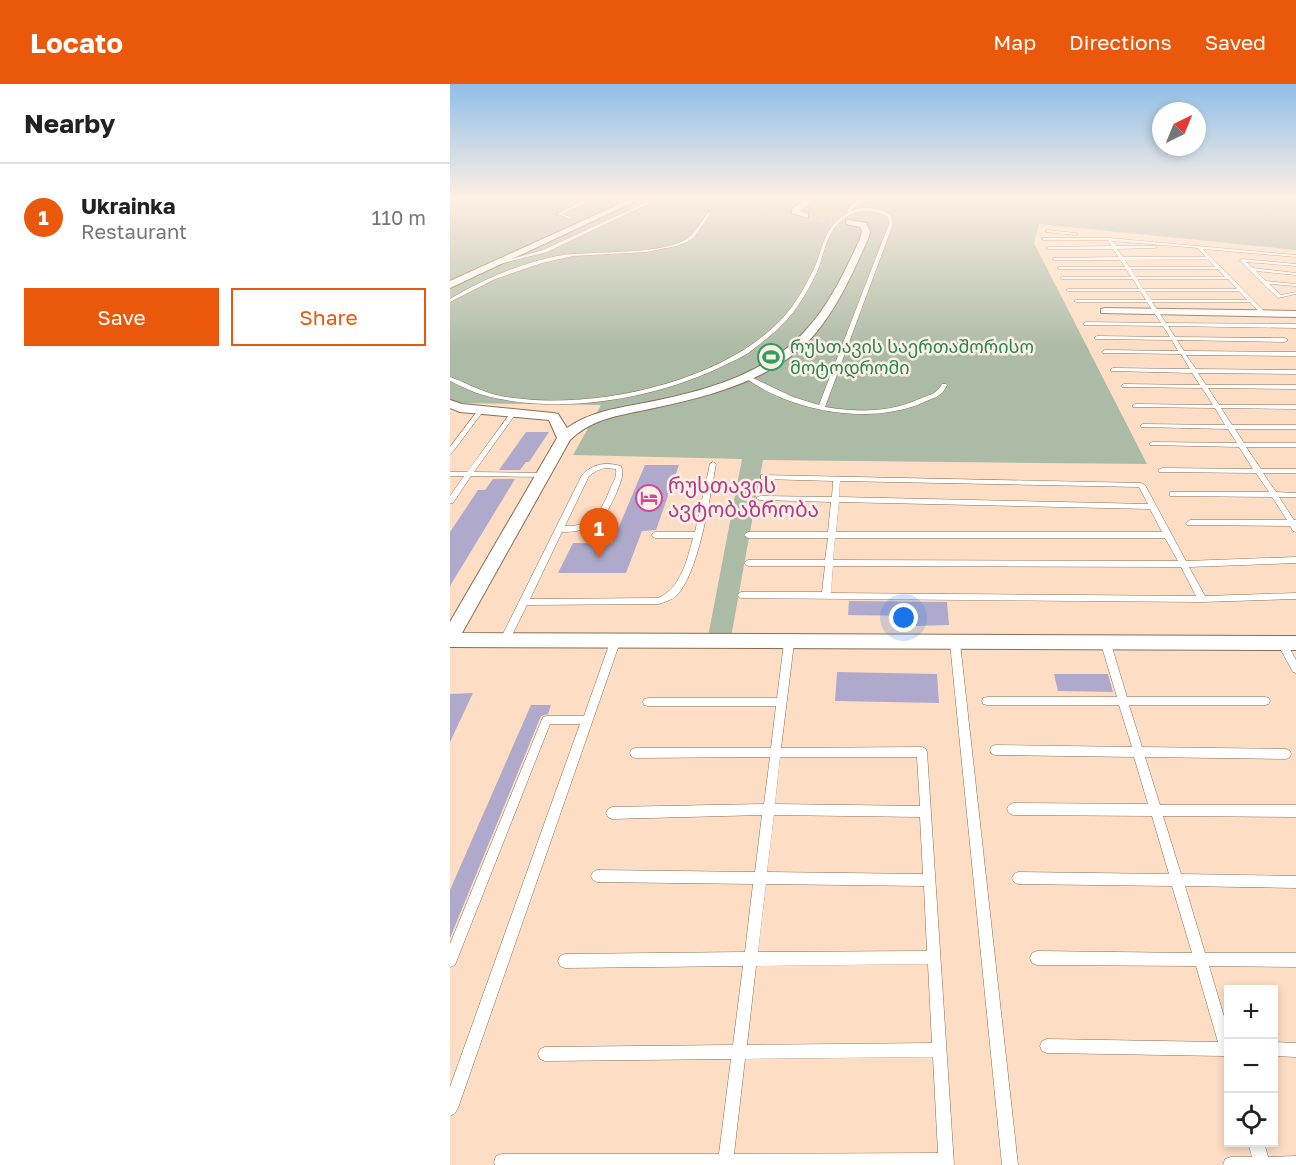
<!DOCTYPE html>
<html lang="en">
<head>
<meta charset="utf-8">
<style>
  body { margin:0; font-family:"Golos Text","Noto Sans Georgian",sans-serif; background:#f6f6f6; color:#222 }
  .controls { position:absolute; right:18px; bottom:18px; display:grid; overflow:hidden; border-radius:0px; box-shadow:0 3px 9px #0003 }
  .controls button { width:54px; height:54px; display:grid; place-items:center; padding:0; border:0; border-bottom:2px solid #e0e0e0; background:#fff; color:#222; font:30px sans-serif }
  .compass { position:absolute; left:702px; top:18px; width:54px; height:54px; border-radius:50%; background:#fff; box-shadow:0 3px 9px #0003; rotate:43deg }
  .you { position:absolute; left:454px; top:534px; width:21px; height:21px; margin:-15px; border:4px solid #fff; border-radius:50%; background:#1a73e8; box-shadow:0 0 0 9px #1a73e833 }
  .badge { display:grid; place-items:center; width:39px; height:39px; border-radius:50%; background:#ea580c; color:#fff; font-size:20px; font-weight:700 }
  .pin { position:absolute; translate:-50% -50px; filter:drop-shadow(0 2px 3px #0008) }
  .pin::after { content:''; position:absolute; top:32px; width:21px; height:18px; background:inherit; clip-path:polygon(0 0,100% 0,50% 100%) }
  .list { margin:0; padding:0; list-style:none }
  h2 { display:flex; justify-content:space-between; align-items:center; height:78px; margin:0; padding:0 24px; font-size:26px }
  h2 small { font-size:20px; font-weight:400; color:#767676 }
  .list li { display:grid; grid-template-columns:39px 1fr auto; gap:18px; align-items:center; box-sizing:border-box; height:108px; padding:0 24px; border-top:2px solid #e0e0e0 }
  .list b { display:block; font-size:22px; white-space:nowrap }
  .list p { margin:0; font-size:20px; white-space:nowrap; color:#767676 }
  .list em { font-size:20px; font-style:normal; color:#767676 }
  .actions { display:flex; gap:12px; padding:18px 24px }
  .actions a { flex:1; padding:14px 0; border:2px solid #ea580c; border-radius:0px; text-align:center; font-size:21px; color:#ea580c }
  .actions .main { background:#ea580c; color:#fff }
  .icon { flex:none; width:33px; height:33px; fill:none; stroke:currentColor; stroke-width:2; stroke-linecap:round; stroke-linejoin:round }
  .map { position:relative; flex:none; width:846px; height:1081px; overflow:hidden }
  header { display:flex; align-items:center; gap:36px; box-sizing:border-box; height:84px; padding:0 30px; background:#ea580c; color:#fff }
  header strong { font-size:28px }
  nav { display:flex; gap:33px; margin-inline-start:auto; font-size:21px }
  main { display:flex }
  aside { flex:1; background:#fff }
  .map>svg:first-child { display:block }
</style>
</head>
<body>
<header>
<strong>Locato</strong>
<nav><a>Map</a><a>Directions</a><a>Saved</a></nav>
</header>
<main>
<aside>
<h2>Nearby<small></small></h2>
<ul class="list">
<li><span class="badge">1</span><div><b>Ukrainka</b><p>Restaurant</p></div><em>110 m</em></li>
</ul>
<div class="actions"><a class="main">Save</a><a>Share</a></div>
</aside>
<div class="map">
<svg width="846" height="1081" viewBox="0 0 846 1081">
  <rect width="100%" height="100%" fill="#fddec4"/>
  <!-- green -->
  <path fill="#acbba6" d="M0,114H846V166L589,140L584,159L697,380L313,376L280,559L257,558L292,375L123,371L151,321L0,319Z"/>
  <!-- building -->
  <path fill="#afaacc" d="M76,348H99L79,378H76L70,386H49Z
    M195,381H229L206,446L192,447L176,489H108L123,459H162Z
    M43,395H65L0,502V448L28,406H35Z
    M399,517L497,518L499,541L466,542L465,532L398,531Z
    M387,588L487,590L489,619L385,617Z
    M604,590H658L663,608L608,607Z
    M23,609L0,658V610Z
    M81,621H101L98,630L91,632L0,854V806Z"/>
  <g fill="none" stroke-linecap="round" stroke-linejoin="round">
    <!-- street-tunnel -->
    <path stroke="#d6bba4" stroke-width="8" stroke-dasharray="8 4.5" stroke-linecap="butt" d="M355,132L399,138"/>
    <defs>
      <path id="lane" d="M140,114H144L112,130L121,133V135L107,130Z
        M206,114H210L97,168L49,180L47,179L93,166Z
        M288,114H292L295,116L292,117Z
        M410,114H414L400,127C416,122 427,123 441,131L443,140L375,323C407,328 439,329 469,315C481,310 486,311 492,300H496L497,301C491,314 484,313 472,319C418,342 340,327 294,293L299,292L343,313L369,321L439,140L438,133C412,118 388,131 377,158C373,168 371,178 367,188C356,211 342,234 322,250C314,257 305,264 297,270C290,274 283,277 277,280C207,315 110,332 33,311C22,308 11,302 0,297V293C12,297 22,303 34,307C46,312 61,314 74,315C157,324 289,293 341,224C351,211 359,195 366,180C375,157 375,142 399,128L396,127Z
        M258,128L261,129L244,153L237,158L226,162L197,168L123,172L92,179L45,195L0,218V215C33,195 69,180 107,172C140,166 214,172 238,154C247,147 252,137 258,128Z
        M597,146L626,149L628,150L626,151L596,148Z
        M592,154H659L846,171V173L753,165L814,227V229H810L800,218H702L716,239L846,240V244L718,242L725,253L835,254L838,256L835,258L727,256L734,267L846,268V272L736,271L746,285L846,286V290L748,289L756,301H846V305L758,304L769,321H846V325L771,324L782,341H846V345H785L794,359H846V363H796L811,385H846V389H813L826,408L846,409V413H829L844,436H846V448L843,447L840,442L737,441L736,439L740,436H837L822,413L720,412V408H819L806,389L709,388L708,386L712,384L803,385L789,363L700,361L699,360L702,358L787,359L778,345L691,343V341L693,340L775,341L765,324L683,323V321L685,320L763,321L752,304L672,303V301L674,300L750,301L742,289L661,287V285L663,284L740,285L731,270L653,269L652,268L655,266L728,267L722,256L645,255L644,254L647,252L720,253L713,242L634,241L633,240L636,238L711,239L697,218H626L624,217L626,216H696L690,207H618L616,206L618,205H689L683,195H612L610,194L612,193H681L676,185H609L607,184L609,183H675L670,176H604L602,175L604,174L669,173L663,165H598L596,164L598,163L661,162L658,156H593ZM662,157L748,164L756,173H673L667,165L705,164L707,163L705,162H666ZM758,175L765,183H679L675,176ZM681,185H768L775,193H686ZM687,195H778L787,205H693ZM695,207H789L797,216H701Z
        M792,175L846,180V182L796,178L803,184L846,189V191L806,187L816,197L846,200V202L819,200L831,211L846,208V210L828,214L790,177Z
        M29,325L34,326L2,369L0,370V363Z
        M62,327L67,328L24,388L93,389L97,391L93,393L21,392L3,419H0V412L14,392H0V388H17Z
        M263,378L266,380C260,412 249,490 226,512C222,516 214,518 209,520L77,521L57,561H51L49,558L132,391C144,379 156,378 171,382C174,391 171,397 168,405C156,434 146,448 112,448L80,515L208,514C231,504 237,476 243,454H205L201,451L205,448H245L260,380ZM155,384L166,385C167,392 164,397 161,403C151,427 144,443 115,442L139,392L146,387Z
        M311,391L691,399L695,401L736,477L846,473V479L739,483L755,512L846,509V515L752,518L291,514L287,511L291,508H372L375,482H298L294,479L298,476H375L378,454H298L294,451L298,448H378L381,418L310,416L306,414L310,412L382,413L383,397L314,395H311ZM390,397L689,403L698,420L389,413ZM389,418L700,425L712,448H386ZM385,454H715L728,477L383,476ZM383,482L731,483L746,512L381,509Z
        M165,554L168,555L170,558L8,1024L5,1029L0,1032V1003L130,640H100L5,881L0,883V860L93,633L97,632H134L160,558L162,555Z
        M339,555L342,556L344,559L331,664L472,663L476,665L477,668L504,1081H45L44,1078L46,1072L52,1070H269L281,975L95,977L90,975L88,970L90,965L95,963L283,961L293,882L115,884L110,882L108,877L110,872L115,870L295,868L303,800L147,798L143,796L141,792L143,788L147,786L305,788L312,731L162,735L158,733L156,729L158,725L162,723L314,720L320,673L185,674L181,672L180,669L181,666L185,664H321L326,622H198L194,621L193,618L194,615L198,614H327L334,559L336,556ZM330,673H467L470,722L325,720ZM324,731L470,733L473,790L317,788ZM316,800L474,802L477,867L308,868ZM478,880L482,959L297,961L306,882ZM483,973L488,1069L284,1070L295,975Z
        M505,555L508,556L510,559L568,1081H552L500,559L502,556Z
        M832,555L835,556L846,576V589L843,588L827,559L829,556Z
        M656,556L659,557L661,560L677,613H815L819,614L820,617L819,620L815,621H679L692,663L836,665L840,667L841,670L840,673L836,675L695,673L710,721H846V733L713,732L731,790L846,792V804L735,802L755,869H846V883L759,882L778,946V975L773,972L597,969L592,967L590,962L592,957L597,955L768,958L746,882L587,881L582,879L580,874L582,869L587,867L742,869L722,802L568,800L564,798L562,794L564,790L568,788L719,790L702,732L563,731L559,729L557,725L559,721L563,719L698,720L684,673L545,671L541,669L540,666L541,663L545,661L682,663L669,621H537L533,620L532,617L533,614L537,613H667L651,560L653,557Z
        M824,958L846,959V973L824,972Z
        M798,1058H814L818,1073L846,1072V1081H773L775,1075L781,1073H802Z"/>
      <path id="street" d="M183,114H192L0,204V197Z
        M358,114H366L350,127L358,130V134L342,129V125Z
        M399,136L416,139L420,147L418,155C403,188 388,223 364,251C324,296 261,312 204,324C173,331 144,333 120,356L12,549L846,552V566L0,563V538L107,354L99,336L10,328L0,324V316L12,320L103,329L108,330L117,344C144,325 177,323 209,316C261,305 319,288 356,246C380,220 395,187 410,155L412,147L410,143L396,140V136Z
        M655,224L846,227V233L651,229V225Z"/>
    </defs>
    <!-- lane casing -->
    <use href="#lane" stroke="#886d56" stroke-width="1"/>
    <!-- street casing -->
    <use href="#street" stroke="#886d56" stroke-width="2"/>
    <!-- lane -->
    <use href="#lane" fill="#fff" fill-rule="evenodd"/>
    <!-- street -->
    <use href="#street" fill="#fff" fill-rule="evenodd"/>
  </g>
  <!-- sky -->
  <linearGradient id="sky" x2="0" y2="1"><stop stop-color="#90bee7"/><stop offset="0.43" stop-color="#fef0e4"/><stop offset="1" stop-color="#fef0e4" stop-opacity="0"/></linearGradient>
  <rect width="846" height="265" fill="url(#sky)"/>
  <!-- icons -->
  <defs>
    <symbol id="stadium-ring" viewBox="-11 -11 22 22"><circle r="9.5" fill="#fcefe5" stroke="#2e9e5b" stroke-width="1.5"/><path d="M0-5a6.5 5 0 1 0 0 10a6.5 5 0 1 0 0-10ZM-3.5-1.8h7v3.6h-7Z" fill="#2e9e5b"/></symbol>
    <symbol id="hotel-ring" viewBox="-11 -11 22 22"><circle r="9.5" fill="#fcefe5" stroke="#d1479c" stroke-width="1.5"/><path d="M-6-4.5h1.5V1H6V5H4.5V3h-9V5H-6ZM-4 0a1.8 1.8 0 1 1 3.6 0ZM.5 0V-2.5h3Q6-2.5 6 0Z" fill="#d1479c"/></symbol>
  </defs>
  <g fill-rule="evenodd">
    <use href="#stadium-ring" x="306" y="258" width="30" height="30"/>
    <use href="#hotel-ring" x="184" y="399" width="30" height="30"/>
  </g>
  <g text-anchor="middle" stroke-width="5" stroke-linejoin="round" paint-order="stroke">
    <!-- far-leisure labels -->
    <g font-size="18" fill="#27864d" stroke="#fcefe5" text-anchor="start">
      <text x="340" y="269">რუსთავის საერთაშორისო<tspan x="340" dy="21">მოტოდრომი</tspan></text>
    </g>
    <!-- hotel labels -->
    <g font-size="21" fill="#b23c85" stroke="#fcefe5" text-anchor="start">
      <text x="218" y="409">რუსთავის<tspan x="218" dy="24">ავტობაზრობა</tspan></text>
    </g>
  </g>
</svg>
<div class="controls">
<button>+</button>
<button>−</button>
<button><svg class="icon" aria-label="locate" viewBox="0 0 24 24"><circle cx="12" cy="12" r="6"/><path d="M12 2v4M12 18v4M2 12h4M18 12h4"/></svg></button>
</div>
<svg class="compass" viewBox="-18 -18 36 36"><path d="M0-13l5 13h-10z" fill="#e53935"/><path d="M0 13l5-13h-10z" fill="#767676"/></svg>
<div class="you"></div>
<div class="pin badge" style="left:149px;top:474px">1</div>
</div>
</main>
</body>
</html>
